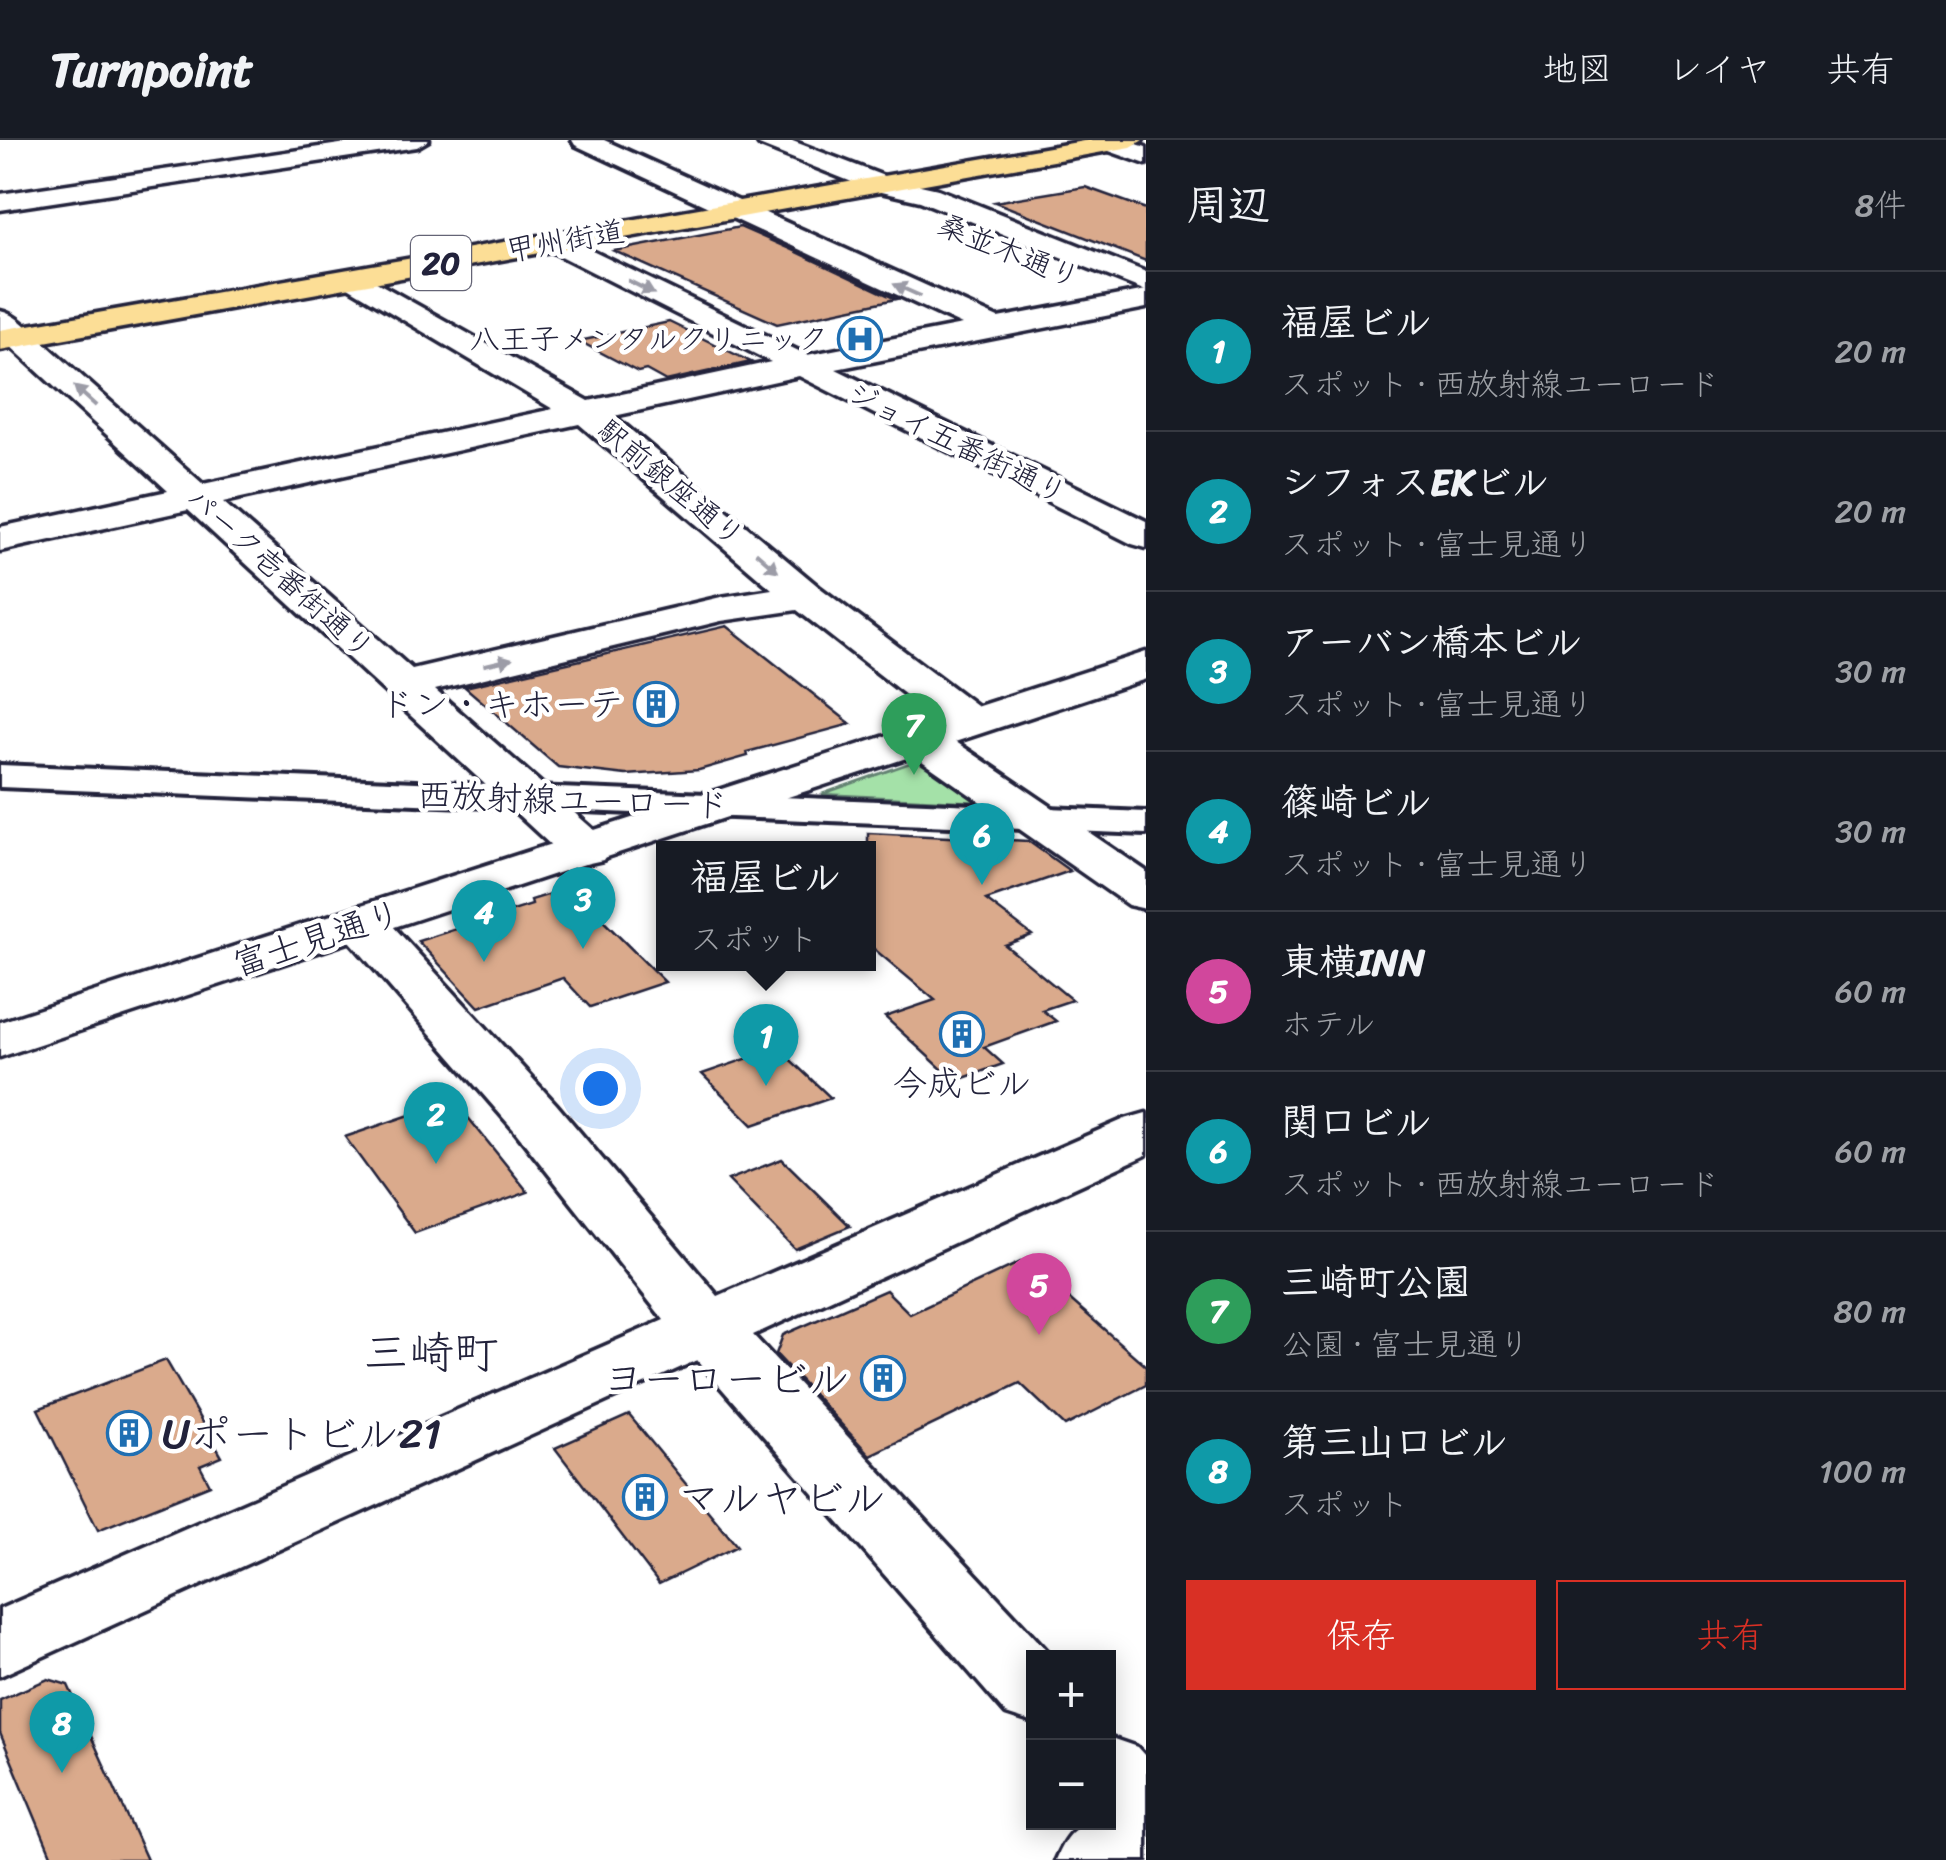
<!DOCTYPE html>
<html lang="ja">
<head>
<meta charset="utf-8">
<style>
  body { margin:0; font-family:Sriracha,"Klee One",sans-serif; background:#20242c; color:#f1f3f6 }
  .controls { position:absolute; right:30px; bottom:30px; display:grid; overflow:hidden; border-radius:0px; box-shadow:0 5px 25px #0003 }
  .controls button { width:90px; height:90px; display:grid; place-items:center; padding:0; border:0; border-bottom:2px solid #363941; background:#171b24; color:#f1f3f6; font:50px sans-serif }
  .you { position:absolute; left:600px; top:948px; width:35px; height:35px; margin:-25px; border:8px solid #fff; border-radius:50%; background:#1a73e8; box-shadow:0 0 0 15px #1a73e833 }
  .badge { display:grid; place-items:center; width:65px; height:65px; border-radius:50%; background:#d93025; color:#fff; font-size:32px; font-weight:700 }
  .pin { position:absolute; translate:-50% -82px; filter:drop-shadow(0 2px 5px #0008) }
  .pin::after { content:''; position:absolute; top:52px; width:35px; height:30px; background:inherit; clip-path:polygon(0 0,100% 0,50% 100%) }
  .popup { position:absolute; left:656px; top:701px; width:220px; height:130px; box-sizing:border-box; display:grid; place-content:center; border-radius:0px; background:#171b24; filter:drop-shadow(0 2px 8px #0005); font-size:32px; white-space:nowrap; color:#9ea1a6 }
  .popup b { font-size:38px; color:#f1f3f6 }
  .popup::after { content:''; position:absolute; left:50%; top:100%; margin-left:-20px; border:20px solid transparent; border-top-color:#171b24 }
  .list { margin:0; padding:0; list-style:none }
  h2 { display:flex; justify-content:space-between; align-items:center; height:130px; margin:0; padding:0 40px; font-size:42px }
  h2 small { font-size:32px; font-weight:400; color:#9ea1a6 }
  .list li { display:grid; grid-template-columns:65px 1fr auto; gap:30px; align-items:center; box-sizing:border-box; height:160px; padding:0 40px; border-top:2px solid #363941 }
  .list b { display:block; font-size:38px; white-space:nowrap }
  .list p { margin:0; font-size:32px; white-space:nowrap; color:#9ea1a6 }
  .list em { font-size:32px; font-style:normal; color:#9ea1a6 }
  .actions { display:flex; gap:20px; padding:30px 40px }
  .actions a { flex:1; padding:22px 0; border:2px solid #d93025; border-radius:0px; text-align:center; font-size:35px; color:#d93025 }
  .actions .main { background:#d93025; color:#fff }
  .map { position:relative; flex:none; width:1146px; height:1720px; overflow:hidden }
  header { display:flex; align-items:center; gap:60px; box-sizing:border-box; height:140px; padding:0 50px; background:#171b24; border-bottom:2px solid #363941 }
  header strong { font-size:48px }
  nav { display:flex; gap:55px; margin-inline-start:auto; font-size:35px }
  main { display:flex }
  aside { flex:1; background:#171b24 }
  .map>svg:first-child { display:block }
</style>
</head>
<body>
<header>
<strong>Turnpoint</strong>
<nav><a>地図</a><a>レイヤ</a><a>共有</a></nav>
</header>
<main>
<div class="map">
<svg width="1146" height="1720" viewBox="0 0 1146 1720">
  <rect width="100%" height="100%" fill="#fff"/>
  <filter id="ink" filterUnits="userSpaceOnUse"><feTurbulence type="fractalNoise" baseFrequency=".01" numOctaves="2"/><feDisplacementMap in="SourceGraphic" scale="20" xChannelSelector="R" yChannelSelector="G"/><feConvolveMatrix kernelMatrix="1 2 1 2 8 2 1 2 1" color-interpolation-filters="sRGB"/></filter>
  <g filter="url(#ink)">
    <!-- green -->
    <path fill="#a4e1a8" stroke="#638272" stroke-width="2.5" d="M927,617L998,663L822,654Z"/>
    <!-- building -->
    <path fill="#daaa8c" stroke="#22223b" stroke-width="2.5" d="M1085,47L1146,69V121L995,62Z
      M740,87L790,109L896,159L777,184L614,111Z
      M669,182L751,222L666,241L646,230L638,232L579,201Z
      M727,486L851,584L747,612L748,616L699,630L626,635L558,627L465,547Z
      M868,693L1028,701L1070,731L986,760L1032,795L1005,805L1072,860L1042,870L1056,881L984,907L1003,924L955,941L885,877L935,860L868,804Z
      M570,748L665,842L590,867L563,838L479,867L418,801L532,765L531,760Z
      M778,908L831,958L753,985L702,934Z
      M454,960L528,1052L415,1093L345,997Z
      M782,1019L850,1086L795,1109L728,1040Z
      M1025,1120L1146,1226V1245L1065,1286L1020,1243L870,1315L776,1214L783,1195L886,1150L910,1174Z
      M166,1220L222,1317L200,1326L210,1345L98,1390L38,1269Z
      M629,1275L737,1406L659,1444L555,1308Z
      M48,1539L68,1545L147,1720H53L0,1593V1560Z"/>
    <g fill="none" stroke-linecap="round" stroke-linejoin="round">
      <defs>
        <path id="pedestrian" d="M0,625L1146,672V694L0,647Z"/>
        <path id="minor" d="M572,0H604L998,178L1146,150V168L836,229L1146,381V408L1132,404L799,236L614,276L819,447L984,571L991,581L984,591L968,595L952,591L797,470L721,481L435,550L603,698L610,709L603,720L585,724L567,720L188,370L0,411V387L168,351L8,204L3,197L8,190H30L203,344L553,269L343,144L338,138L343,132L353,129L589,261L771,222L545,108L541,102L545,96L555,93L807,215L962,185L575,5ZM579,284L772,449L721,457L412,529L223,362Z
          M1089,0H1125L1146,7V24L1092,5Z
          M918,583L934,587L1146,731V769L1128,765L902,607L895,597L902,587Z
          M362,767L380,772L556,964L718,1156L1125,979L1146,973V1015L753,1195L1054,1518H1034V1583L1006,1574L697,1220L0,1536V1469L664,1180L514,990L344,794L336,783L344,772Z
          M1108,1597L1137,1607L1146,1617V1720H1055C1068,1691 1076,1682 1108,1682Z"/>
        <path id="tertiary" d="M367,0H429L417,7L0,70V54Z
          M756,0H790L889,38L938,49L1146,132V151L920,61L872,50L759,5Z
          M0,171C15,174 26,185 35,197L30,204L19,207L0,197Z
          M1146,512V539L0,917V882Z"/>
        <path id="trunk" d="M1089,0H1143L1131,7L0,210V190Z"/>
      </defs>
      <!-- pedestrian casing -->
      <use href="#pedestrian" stroke="#22223b" stroke-width="8"/>
      <!-- minor casing -->
      <use href="#minor" stroke="#22223b" stroke-width="7"/>
      <!-- tertiary casing -->
      <use href="#tertiary" stroke="#22223b" stroke-width="7"/>
      <!-- trunk casing -->
      <use href="#trunk" stroke="#22223b" stroke-width="7"/>
      <!-- pedestrian -->
      <use href="#pedestrian" fill="#fff" fill-rule="evenodd"/>
      <!-- minor -->
      <use href="#minor" fill="#fff" fill-rule="evenodd"/>
      <!-- tertiary -->
      <use href="#tertiary" fill="#fff" fill-rule="evenodd"/>
      <!-- trunk -->
      <use href="#trunk" fill="#fcde96" fill-rule="evenodd"/>
    </g>
    <!-- one-way arrows -->
    <defs><path id="oneway-solid" d="M-6-.8H1V-3.2L6.5 0L1 3.2V.8H-6Z" transform="scale(2.5)"/></defs>
    <g fill="#9c9ca7">
      <use href="#oneway-solid" transform="translate(641 147) rotate(27)"/>
      <use href="#oneway-solid" transform="translate(907 150) rotate(-156)"/>
      <use href="#oneway-solid" transform="translate(85 256) rotate(-138)"/>
      <use href="#oneway-solid" transform="translate(767 422) rotate(41)"/>
      <use href="#oneway-solid" transform="translate(498 522) rotate(-13)"/>
    </g>
  </g>
  <!-- icons -->
  <defs>
    <symbol id="hospital-ring" viewBox="-11 -11 22 22"><circle r="9.5" fill="#fff" stroke="#1f6fb2" stroke-width="1.5"/><path d="M-5-5h3v3.5h4V-5h3V5h-3V1.5h-4V5h-3Z" fill="#1f6fb2"/></symbol>
    <symbol id="building-ring" viewBox="-11 -11 22 22"><circle r="9.5" fill="#fff" stroke="#1f6fb2" stroke-width="1.5"/><path d="M-4-6H4V6H1V3H-1V6H-4ZM-2.5-4.3h1.7v1.8h-1.7ZM.8-4.3h1.7v1.8H.8ZM-2.5-1h1.7V.8h-1.7ZM.8-1h1.7V.8H.8Z" fill="#1f6fb2"/></symbol>
  </defs>
  <g fill-rule="evenodd">
    <use href="#hospital-ring" x="835" y="174" width="50" height="50"/>
    <use href="#building-ring" x="631" y="539" width="50" height="50"/>
    <use href="#building-ring" x="937" y="869" width="50" height="50"/>
    <use href="#building-ring" x="858" y="1213" width="50" height="50"/>
    <use href="#building-ring" x="104" y="1268" width="50" height="50"/>
    <use href="#building-ring" x="620" y="1332" width="50" height="50"/>
  </g>
  <g text-anchor="middle" stroke-width="9" stroke-linejoin="round" paint-order="stroke">
    <!-- far-street labels -->
    <g font-size="30" fill="#22223b" stroke="#fff">
      <text transform="translate(565 101) rotate(-10)" y="10">甲州街道</text>
      <text transform="translate(1009 111) rotate(22)" y="10">桑並木通り</text>
      <text transform="translate(957 303) rotate(26)" y="10">ジョイ五番街通り</text>
      <text transform="translate(671 343) rotate(40)" y="10">駅前銀座通り</text>
      <text transform="translate(280 433) rotate(42)" y="10">パーク壱番街通り</text>
    </g>
    <!-- far-poi labels -->
    <g font-size="30" fill="#22223b" stroke="#fff" text-anchor="end">
      <text x="828" y="209">八王子メンタルクリニック</text>
    </g>
    <!-- shield labels -->
    <rect fill="#fff" stroke="#646476" stroke-width="2.5" x="411" y="96" width="60" height="54" rx="8"/>
    <g font-size="32" font-weight="bold" fill="#22223b">
      <text x="441" y="134">20</text>
    </g>
    <!-- poi labels -->
    <g font-size="35" fill="#22223b" stroke="#fff" text-anchor="end">
      <text x="624" y="576">ドン・キホーテ</text>
      <text x="962" y="955" text-anchor="middle">今成ビル</text>
    </g>
    <!-- street labels -->
    <g font-size="35" fill="#22223b" stroke="#fff">
      <text transform="translate(573 660) rotate(2)" y="12">西放射線ユーロード</text>
      <text transform="translate(317 798) rotate(-18)" y="12">富士見通り</text>
    </g>
    <!-- near-poi labels -->
    <g font-size="42" fill="#22223b" stroke="#fff" text-anchor="start">
      <text x="850" y="1253" text-anchor="end">ヨーロービル</text>
      <text x="162" y="1308">Uポートビル21</text>
      <text x="678" y="1372">マルヤビル</text>
    </g>
    <!-- near-neighbourhood labels -->
    <g font-size="45" fill="#22223b" stroke="#fff">
      <text x="431" y="1228">三崎町</text>
    </g>
  </g>
</svg>
<div class="controls">
<button>+</button>
<button>−</button>
</div>
<div class="you"></div>
<div class="pin badge" style="left:766px;top:946px;background:#0f9aa8">1</div>
<div class="popup"><b>福屋ビル</b>スポット</div>
<div class="pin badge" style="left:436px;top:1024px;background:#0f9aa8">2</div>
<div class="pin badge" style="left:583px;top:809px;background:#0f9aa8">3</div>
<div class="pin badge" style="left:484px;top:822px;background:#0f9aa8">4</div>
<div class="pin badge" style="left:1039px;top:1195px;background:#d1479c">5</div>
<div class="pin badge" style="left:982px;top:745px;background:#0f9aa8">6</div>
<div class="pin badge" style="left:914px;top:635px;background:#2e9e5b">7</div>
<div class="pin badge" style="left:62px;top:1633px;background:#0f9aa8">8</div>
</div>
<aside>
<h2>周辺<small>8件</small></h2>
<ul class="list">
<li><span class="badge" style="background:#0f9aa8">1</span><div><b>福屋ビル</b><p>スポット · 西放射線ユーロード</p></div><em>20 m</em></li>
<li><span class="badge" style="background:#0f9aa8">2</span><div><b>シフォスEKビル</b><p>スポット · 富士見通り</p></div><em>20 m</em></li>
<li><span class="badge" style="background:#0f9aa8">3</span><div><b>アーバン橋本ビル</b><p>スポット · 富士見通り</p></div><em>30 m</em></li>
<li><span class="badge" style="background:#0f9aa8">4</span><div><b>篠崎ビル</b><p>スポット · 富士見通り</p></div><em>30 m</em></li>
<li><span class="badge" style="background:#d1479c">5</span><div><b>東横INN</b><p>ホテル</p></div><em>60 m</em></li>
<li><span class="badge" style="background:#0f9aa8">6</span><div><b>関口ビル</b><p>スポット · 西放射線ユーロード</p></div><em>60 m</em></li>
<li><span class="badge" style="background:#2e9e5b">7</span><div><b>三崎町公園</b><p>公園 · 富士見通り</p></div><em>80 m</em></li>
<li><span class="badge" style="background:#0f9aa8">8</span><div><b>第三山口ビル</b><p>スポット</p></div><em>100 m</em></li>
</ul>
<div class="actions"><a class="main">保存</a><a>共有</a></div>
</aside>
</main>
</body>
</html>
